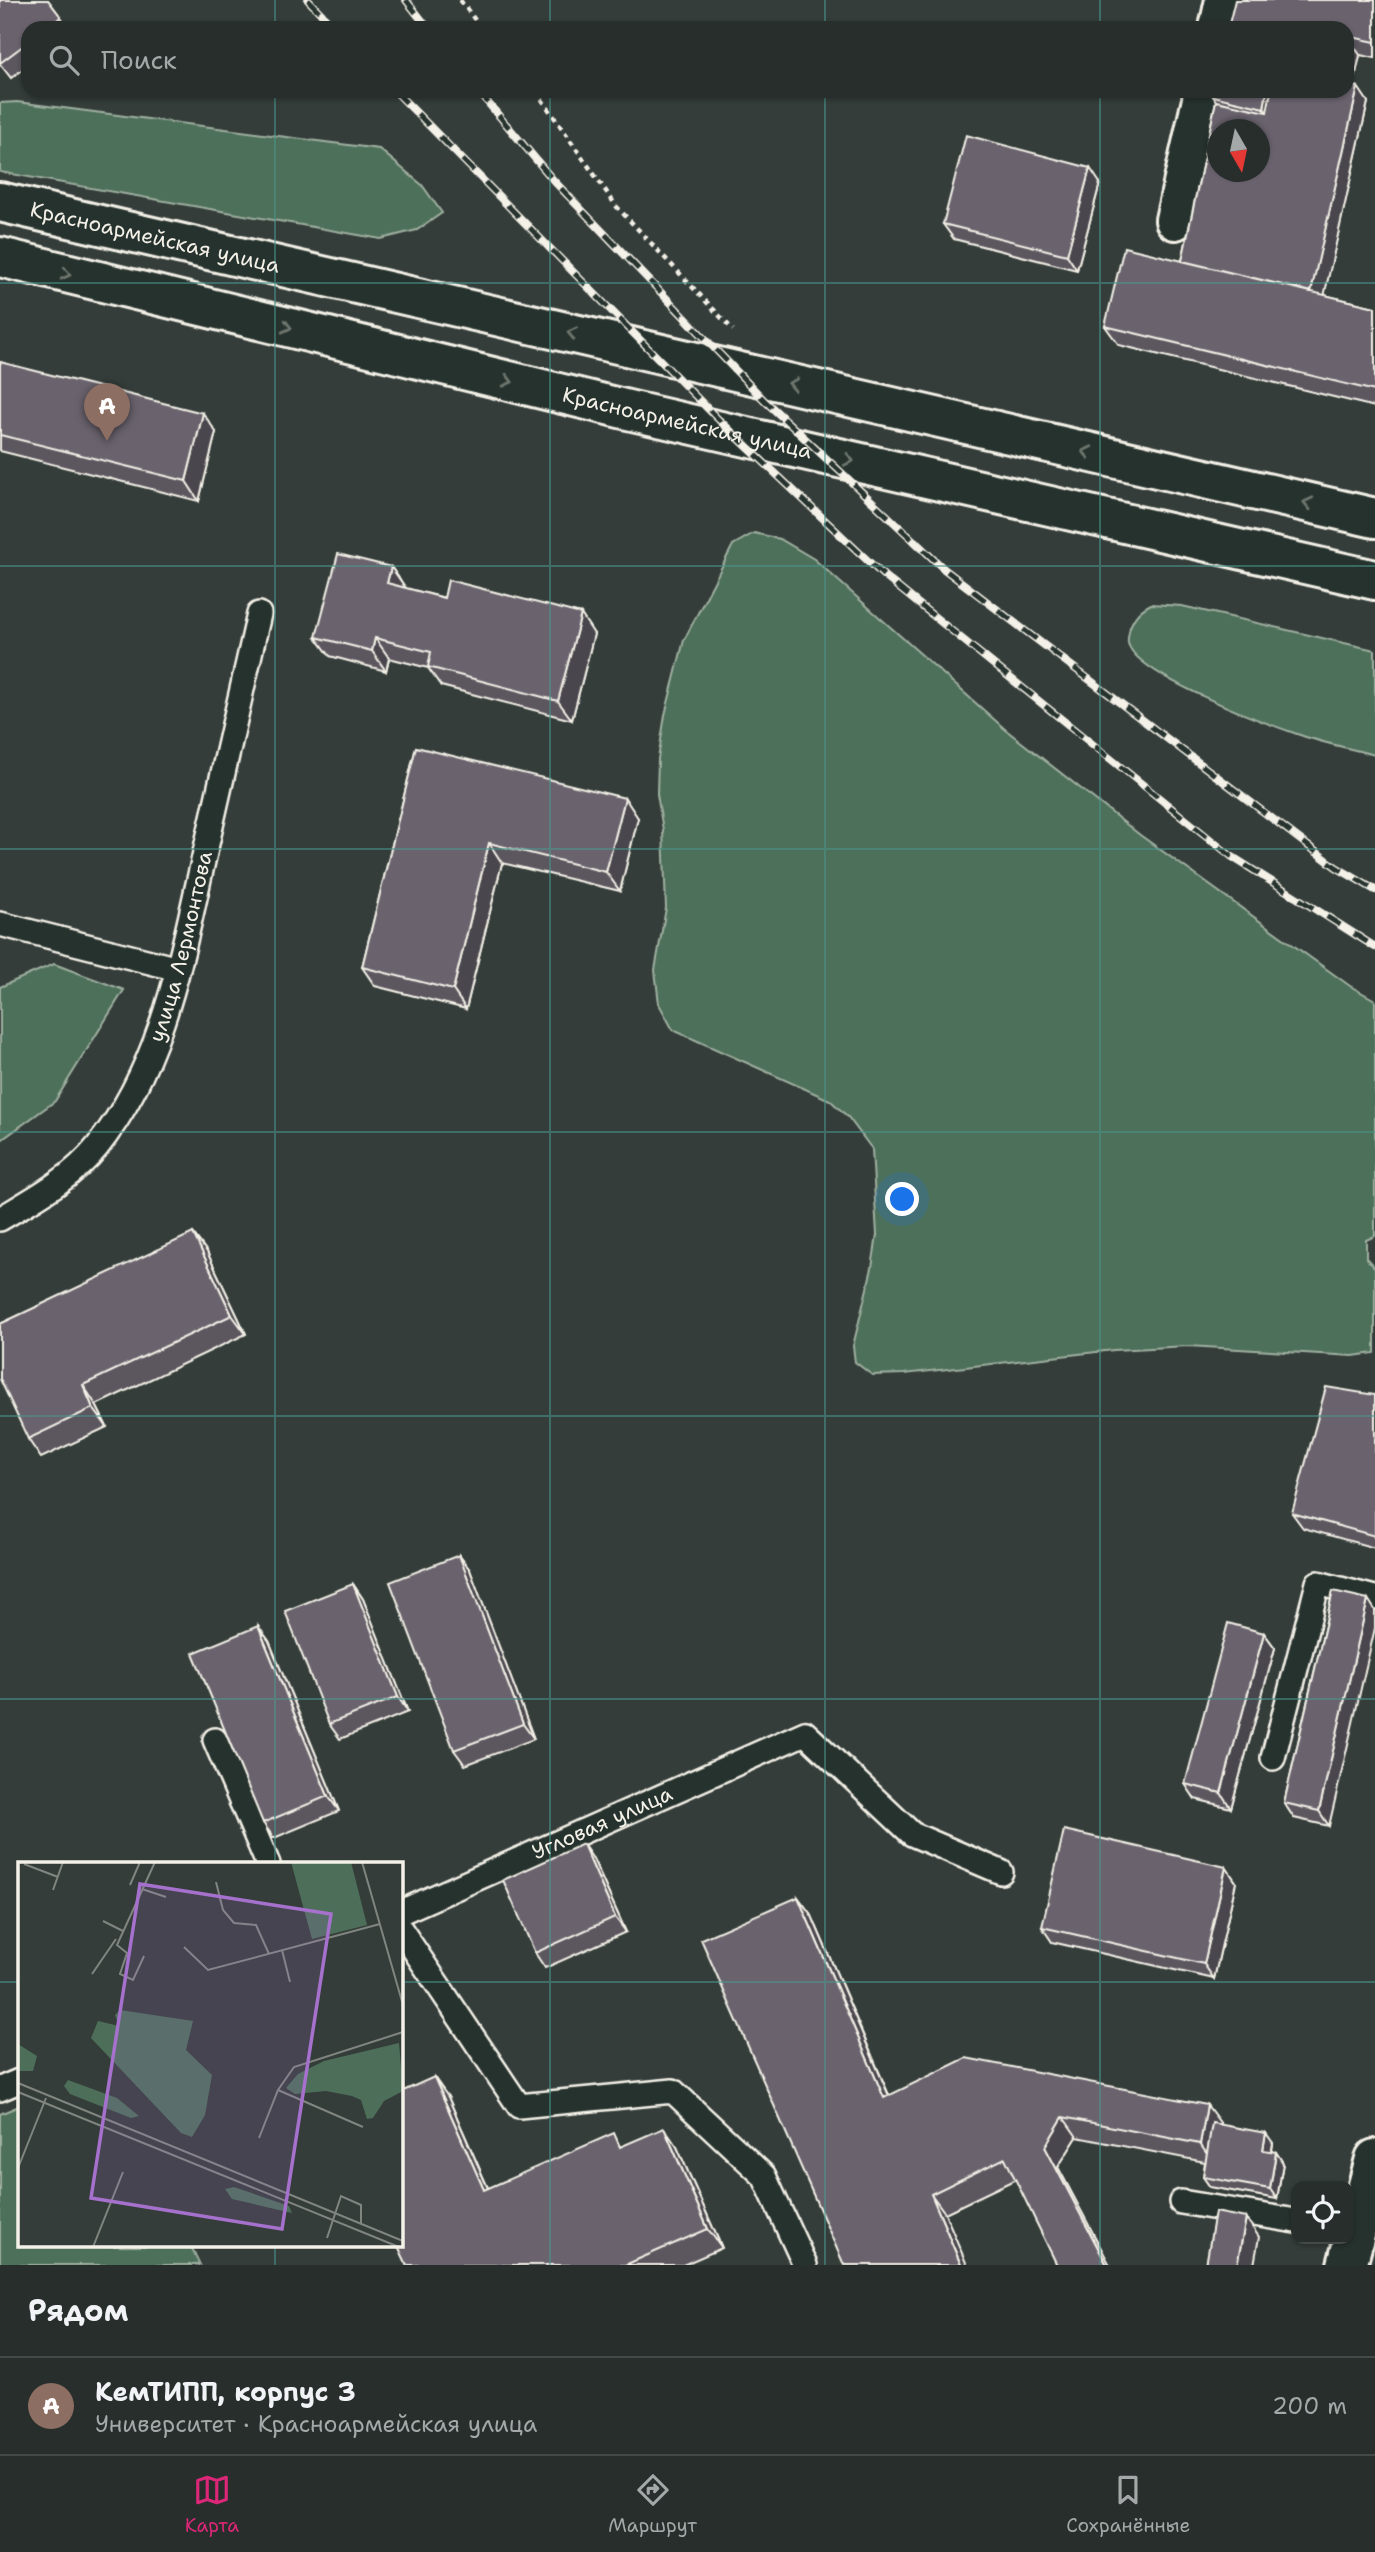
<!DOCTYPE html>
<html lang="ru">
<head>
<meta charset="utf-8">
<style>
  body { margin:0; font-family:"Shantell Sans",sans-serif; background:#333a38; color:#f1f3f6 }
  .controls { position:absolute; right:21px; bottom:21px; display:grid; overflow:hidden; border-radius:14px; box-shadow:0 2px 5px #0004 }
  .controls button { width:63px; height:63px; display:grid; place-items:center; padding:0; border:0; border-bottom:2px solid #434a48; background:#272e2c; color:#f1f3f6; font:35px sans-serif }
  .compass { position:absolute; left:1207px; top:119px; width:63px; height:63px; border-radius:50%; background:#272e2c; box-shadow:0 2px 5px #0004; rotate:171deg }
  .you { position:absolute; left:903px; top:1200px; width:24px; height:24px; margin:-18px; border:5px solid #fff; border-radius:50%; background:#1a73e8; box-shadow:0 0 0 10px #1a73e833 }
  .badge { display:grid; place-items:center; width:46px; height:46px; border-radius:50%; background:#db2777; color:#fff; font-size:23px; font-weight:700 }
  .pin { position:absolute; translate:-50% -58px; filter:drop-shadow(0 2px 4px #0008) }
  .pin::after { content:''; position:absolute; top:37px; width:24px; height:21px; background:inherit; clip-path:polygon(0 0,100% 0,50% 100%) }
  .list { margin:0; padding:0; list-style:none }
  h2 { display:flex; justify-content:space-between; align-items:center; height:91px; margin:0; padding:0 28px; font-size:30px }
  h2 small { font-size:23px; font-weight:400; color:#a4a8a9 }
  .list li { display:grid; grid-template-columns:46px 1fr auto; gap:21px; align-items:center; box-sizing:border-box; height:98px; padding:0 28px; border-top:2px solid #434a48 }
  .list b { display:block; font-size:26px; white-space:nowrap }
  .list p { margin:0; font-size:23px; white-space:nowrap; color:#a4a8a9 }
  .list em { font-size:23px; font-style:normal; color:#a4a8a9 }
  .icon { flex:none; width:38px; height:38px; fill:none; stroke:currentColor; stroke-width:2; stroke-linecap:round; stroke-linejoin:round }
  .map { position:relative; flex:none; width:1375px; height:2265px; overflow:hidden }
  .search { position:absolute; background:#272e2c; box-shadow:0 2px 5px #0004; left:21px; right:21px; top:21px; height:77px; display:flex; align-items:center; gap:18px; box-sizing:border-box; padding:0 24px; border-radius:21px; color:#a4a8a9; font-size:26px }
  .sheet { height:189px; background:#272e2c }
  nav { display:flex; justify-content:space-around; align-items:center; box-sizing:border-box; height:98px; border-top:2px solid #434a48; background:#272e2c; font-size:19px; color:#a4a8a9 }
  nav a { display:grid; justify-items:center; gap:4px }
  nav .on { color:#db2777 }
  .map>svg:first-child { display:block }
</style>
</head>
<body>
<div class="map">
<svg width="1375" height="2265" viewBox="0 0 1375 2265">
  <rect width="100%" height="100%" fill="#343d3a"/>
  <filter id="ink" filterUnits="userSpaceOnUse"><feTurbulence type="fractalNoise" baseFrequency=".0143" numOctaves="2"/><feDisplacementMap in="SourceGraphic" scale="14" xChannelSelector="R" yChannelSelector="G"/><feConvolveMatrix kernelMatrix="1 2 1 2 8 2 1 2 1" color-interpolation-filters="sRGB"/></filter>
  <g filter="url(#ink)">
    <!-- green -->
    <path fill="#4d6f5a" stroke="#a0b0a1" stroke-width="2" d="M17,102L379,149L422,185L442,213L417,230L381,239L0,172V103Z
      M754,533L780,539L814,559L1006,730L1140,835L1350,986L1375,1000V1236L1366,1240V1258L1375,1268V1353L1353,1356L1188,1346L1114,1350L904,1374L872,1375L855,1362L853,1346L872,1268L877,1235L872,1149L848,1117L830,1100L673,1030L659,1004L655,970L666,908L663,830L657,794L658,759L665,715L684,640L733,545Z
      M1151,604L1182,606L1375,650V755C1349,748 1322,743 1297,734C1265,723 1135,675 1128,643C1127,638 1129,632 1130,627C1135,615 1140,610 1151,604Z
      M54,964L124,990L55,1101L0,1141V987Z
      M19,2106V2246H191L200,2265H0V2114Z"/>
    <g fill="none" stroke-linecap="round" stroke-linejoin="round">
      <defs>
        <g id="service">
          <path d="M0,924L178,969"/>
          <path id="s1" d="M0,1219C35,1198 71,1179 97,1147C163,1064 181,958 204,857C222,776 241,695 259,614"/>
          <path d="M215,1740L268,1864"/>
          <path d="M1273,1758L1318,1583L1375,1598"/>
          <path id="s2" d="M401,1912L805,1733L912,1834L1001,1872"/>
          <path d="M401,1930L519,2106L673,2091L764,2176L805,2265"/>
          <path d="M0,2089L19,2081"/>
          <path d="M1181,2202L1296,2221"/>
        </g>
        <path id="minor" d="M1219,28L1225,0
          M1175,220L1204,91
          M1347,2265L1375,2159"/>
        <g id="primary">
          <path id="s3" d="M0,202L1375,518"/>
          <path id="s4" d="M0,257L628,410L1375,580"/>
        </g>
      </defs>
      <!-- service casing -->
      <use href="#service" stroke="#f4f1e8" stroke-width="28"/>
      <!-- minor casing -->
      <use href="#minor" stroke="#f4f1e8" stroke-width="44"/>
      <!-- primary casing -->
      <use href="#primary" stroke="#f4f1e8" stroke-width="44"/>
      <!-- path -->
      <path stroke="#f4f1e8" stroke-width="4.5" stroke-dasharray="5 5" stroke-linecap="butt" d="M460,0L481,28
        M536,91L617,207L733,330"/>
      <!-- service -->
      <use href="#service" stroke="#26332d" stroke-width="23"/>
      <!-- minor -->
      <use href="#minor" stroke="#26332d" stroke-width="38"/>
      <!-- primary -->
      <use href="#primary" stroke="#26332d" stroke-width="38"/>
      <defs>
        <path id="rail" d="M308,0L335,28
          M406,0L428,28
          M395,91L719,420L884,576L1231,856L1375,947
          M478,91L554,181L765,401L944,569L1336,867L1375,890"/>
      </defs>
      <!-- rail casing -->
      <use href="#rail" stroke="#f4f1e8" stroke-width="8"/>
      <!-- rail -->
      <use href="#rail" stroke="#26332d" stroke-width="5" stroke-dasharray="16" stroke-linecap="butt"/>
    </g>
    <!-- wall -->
    <path fill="#5b565f" stroke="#f4f1e8" stroke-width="2" d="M0,0H48L69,28H28V65L11,78L0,64Z
      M1375,0V58L1360,55L1353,86L1368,102L1324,295L1375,307V407L1119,345L1105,326L1182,261L1216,101L1213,96L1347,91V28Z
      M1100,183L1077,270L954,239L943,224Z
      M0,362L216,432L199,501L0,451Z
      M391,567L405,587L404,588L594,634L572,720L441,686L428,668L389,658L386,671L330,656L316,637Z
      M416,747L638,818L620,891L502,863L466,1009L375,986L362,967Z
      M193,1233L207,1252L246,1334L96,1405L107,1427L41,1458L28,1439Z
      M1375,1395V1548L1303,1528L1292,1513Z
      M459,1555L470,1570L534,1739L465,1765L454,1750Z
      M353,1584L363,1599L408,1712L340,1739L329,1724Z
      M1333,1591L1329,1826L1294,1818L1284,1803Z
      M258,1626L269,1641L339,1811L274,1838L263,1823Z
      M1264,1633L1275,1648L1231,1808L1195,1799L1185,1784Z
      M593,1859L626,1932L545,1968L535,1953Z
      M1226,1867L1236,1882L1214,1979L1052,1942L1042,1927Z
      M798,1897L812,1916L889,2095L1221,2125L1273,2143L1272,2152H1276L1283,2163L1277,2199L1210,2187L1203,2177L1205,2162L1077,2137L1058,2167L1016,2179L945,2213L844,2265Z
      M448,2097L488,2188L623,2146L677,2147L722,2248L683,2265H407Z"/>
    <!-- shaded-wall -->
    <path fill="#4a464d" stroke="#f4f1e8" stroke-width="2" d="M1347,36L1360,55L1351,97L1347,91Z
      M1358,87L1368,102L1321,310L1310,295Z
      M1267,91H1285L1277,127L1264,108Z
      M1090,168L1100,183L1077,270L1067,255Z
      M203,413L216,432L199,501L186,481Z
      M391,567L405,587L401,603L387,583Z
      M581,614L594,634L572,720L558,701Z
      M375,638L389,658L386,671L372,651Z
      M625,798L638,818L620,891L606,872Z
      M489,843L502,863L466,1009L453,990Z
      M193,1233L207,1252L246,1334L232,1315Z
      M83,1385L96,1405L107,1427L93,1408Z
      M459,1555L470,1570L534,1739L523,1724Z
      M353,1584L363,1599L408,1712L398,1697Z
      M1368,1599L1375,1610V1628L1329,1826L1319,1811Z
      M258,1626L269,1641L339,1811L328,1796Z
      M1264,1633L1275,1648L1231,1808L1221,1793Z
      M583,1844L593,1859L626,1932L615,1917Z
      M1226,1867L1236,1882L1214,1979L1204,1964Z
      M798,1897L812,1916L898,2117L884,2098Z
      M434,2077L448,2097L497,2209L484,2190Z
      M1207,2105L1221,2124L1214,2164L1200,2144Z
      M1063,2117L1077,2137L1058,2167L1110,2265H1107L1045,2147Z
      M664,2128L677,2147L722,2248L708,2229Z
      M1266,2133L1273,2143L1270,2160L1263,2150Z
      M1276,2152L1283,2163L1277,2199L1270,2189Z
      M931,2194L945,2213L967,2265H961Z
      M1246,2218L1259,2237L1254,2265H1237Z"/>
    <!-- building -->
    <path fill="#6a646e" stroke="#f4f1e8" stroke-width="2" fill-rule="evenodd" d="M0,0H48L61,17L46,28H28V42L0,63Z
      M1235,0H1375V42L1347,36V28H1228Z
      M1347,85L1358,87L1311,292L1182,261L1216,101L1267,112L1271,91H1347ZM1217,130H1259V172H1217Z
      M1214,91H1267L1264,108L1213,96Z
      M966,135L1090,168L1067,255L943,224Z
      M1124,247L1375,307V391L1105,326Z
      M0,362L203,413L186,481L0,435Z
      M338,554L391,567L387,583L444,598L448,580L581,614L558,701L428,667L431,652L375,638L372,651L316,637Z
      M416,747L625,798L606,872L489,843L453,990L362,967Z
      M193,1233L232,1315L83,1385L93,1408L28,1439L0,1379V1324Z
      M1326,1387L1375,1395V1536L1292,1513Z
      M459,1555L523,1724L454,1750L390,1582Z
      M353,1584L398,1697L329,1724L285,1611Z
      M1333,1591L1368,1599L1319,1811L1284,1803Z
      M1228,1623L1264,1633L1221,1793L1185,1784Z
      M258,1626L328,1796L263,1823L193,1653Z
      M1064,1830L1226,1867L1204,1964L1042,1927Z
      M583,1844L615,1917L535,1953L503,1880Z
      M798,1897L884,2098L966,2058L1207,2105L1200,2144L1063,2117L1045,2147L1107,2265H1057L1005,2158L931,2194L961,2265H844L701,1939Z
      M434,2077L484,2190L614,2133L620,2147L664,2128L708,2229L625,2265H407L398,2246H401V2092Z
      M1212,2123L1266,2133L1263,2150L1276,2152L1270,2189L1203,2177Z
      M1215,2212L1246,2218L1237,2265H1206Z"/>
    <!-- one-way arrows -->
    <defs><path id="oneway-chevron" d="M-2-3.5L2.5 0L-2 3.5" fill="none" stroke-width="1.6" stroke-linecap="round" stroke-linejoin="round" transform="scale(1.75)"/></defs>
    <g stroke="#6e766e">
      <use href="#oneway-chevron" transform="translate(66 274) rotate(14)"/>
      <use href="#oneway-chevron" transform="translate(287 327) rotate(14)"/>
      <use href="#oneway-chevron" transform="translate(572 333) rotate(-167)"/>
      <use href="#oneway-chevron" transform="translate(508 381) rotate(14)"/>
      <use href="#oneway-chevron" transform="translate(793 384) rotate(-167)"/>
      <use href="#oneway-chevron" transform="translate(1087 452) rotate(-167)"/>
      <use href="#oneway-chevron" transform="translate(849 460) rotate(13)"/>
      <use href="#oneway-chevron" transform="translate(1308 503) rotate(-167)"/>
    </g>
  </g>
  <!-- grid -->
  <path fill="none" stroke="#48958c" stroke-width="2" stroke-opacity="0.55" d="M275,0V28M550,0V28M825,0V28M1100,0V28M275,91V1864M550,91V2265M825,91V2265M1100,91V2265M0,283H1375M0,566H1375M0,849H1375M0,1132H1375M0,1416H1375M0,1699H1375M0,1982H19M401,1982H1375M275,2246V2265"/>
  <g text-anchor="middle" stroke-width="6" stroke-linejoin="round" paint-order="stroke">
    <!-- street labels -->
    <g font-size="21" fill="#f4f1e8" stroke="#26332d">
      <text dy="7" stroke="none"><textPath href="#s3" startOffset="159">Красноармейская улица</textPath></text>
      <text dy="7" stroke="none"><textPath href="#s4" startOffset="707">Красноармейская улица</textPath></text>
      <text dy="7" stroke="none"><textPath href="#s1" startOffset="341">улица Лермонтова</textPath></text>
      <text dy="7" stroke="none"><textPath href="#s2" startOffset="220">Угловая улица</textPath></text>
    </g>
  </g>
  <!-- overview -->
  <g transform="translate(18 1862)">
    <rect width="385" height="385" fill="#343d3a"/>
    <path d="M273,0H333L349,63L294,77ZM102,148L175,159L168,188L194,213L187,253L174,275L163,271L73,176L80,159L101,164L97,153ZM381,181L385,229L366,239L355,256L349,257L343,238L334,234L308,229L277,232L268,226L280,212L306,199ZM0,182L19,194L15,209H0ZM50,218L99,236L121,254L113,256L52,232L46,224ZM216,325L271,344L274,351L214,337L207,327Z" fill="#4d6f5a"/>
    <path fill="none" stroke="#818580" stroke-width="2" d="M344,0L385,143M6,2L40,15M198,20L205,48L216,61L238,63L251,92M112,23L122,0M124,27L148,35M35,28L45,0M85,59L105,69M166,85L190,108L362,62M264,88L272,120M126,94L115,118L102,112L109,91L99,83L137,0M74,112L98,77M0,221L385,379M260,228L345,265M0,230L381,385M241,276L260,228L276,205L385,170M0,306L28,236M309,376L323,334L343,343V362M75,385L105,310"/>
    <path fill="#a571cd" fill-opacity="0.15" stroke="#a571cd" stroke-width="3.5" d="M122,22L313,52L264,367L73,336Z"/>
    <rect width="385" height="385" fill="none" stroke="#f4f1e8" stroke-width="3.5"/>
  </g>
</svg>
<div class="controls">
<button><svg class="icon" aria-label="locate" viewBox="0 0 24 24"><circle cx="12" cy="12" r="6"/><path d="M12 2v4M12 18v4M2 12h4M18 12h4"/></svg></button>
</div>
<svg class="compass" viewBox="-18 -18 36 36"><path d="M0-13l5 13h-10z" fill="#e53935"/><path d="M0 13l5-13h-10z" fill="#a4a8a9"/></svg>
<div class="you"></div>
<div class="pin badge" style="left:107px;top:441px;background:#8d6e63">A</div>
<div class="search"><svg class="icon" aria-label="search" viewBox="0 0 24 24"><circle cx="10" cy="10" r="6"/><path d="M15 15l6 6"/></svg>Поиск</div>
</div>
<section class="sheet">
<h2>Рядом<small></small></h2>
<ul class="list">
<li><span class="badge" style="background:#8d6e63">A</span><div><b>КемТИПП, корпус 3</b><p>Университет · Красноармейская улица</p></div><em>200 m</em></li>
</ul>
</section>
<nav>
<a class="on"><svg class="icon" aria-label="map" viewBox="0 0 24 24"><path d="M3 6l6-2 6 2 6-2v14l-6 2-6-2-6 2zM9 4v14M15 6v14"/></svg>Карта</a>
<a><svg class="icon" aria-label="directions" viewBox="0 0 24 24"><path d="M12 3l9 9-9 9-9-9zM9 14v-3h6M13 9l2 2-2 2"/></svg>Маршрут</a>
<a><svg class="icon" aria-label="saved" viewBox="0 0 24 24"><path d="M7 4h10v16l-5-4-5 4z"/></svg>Сохранённые</a>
</nav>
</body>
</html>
